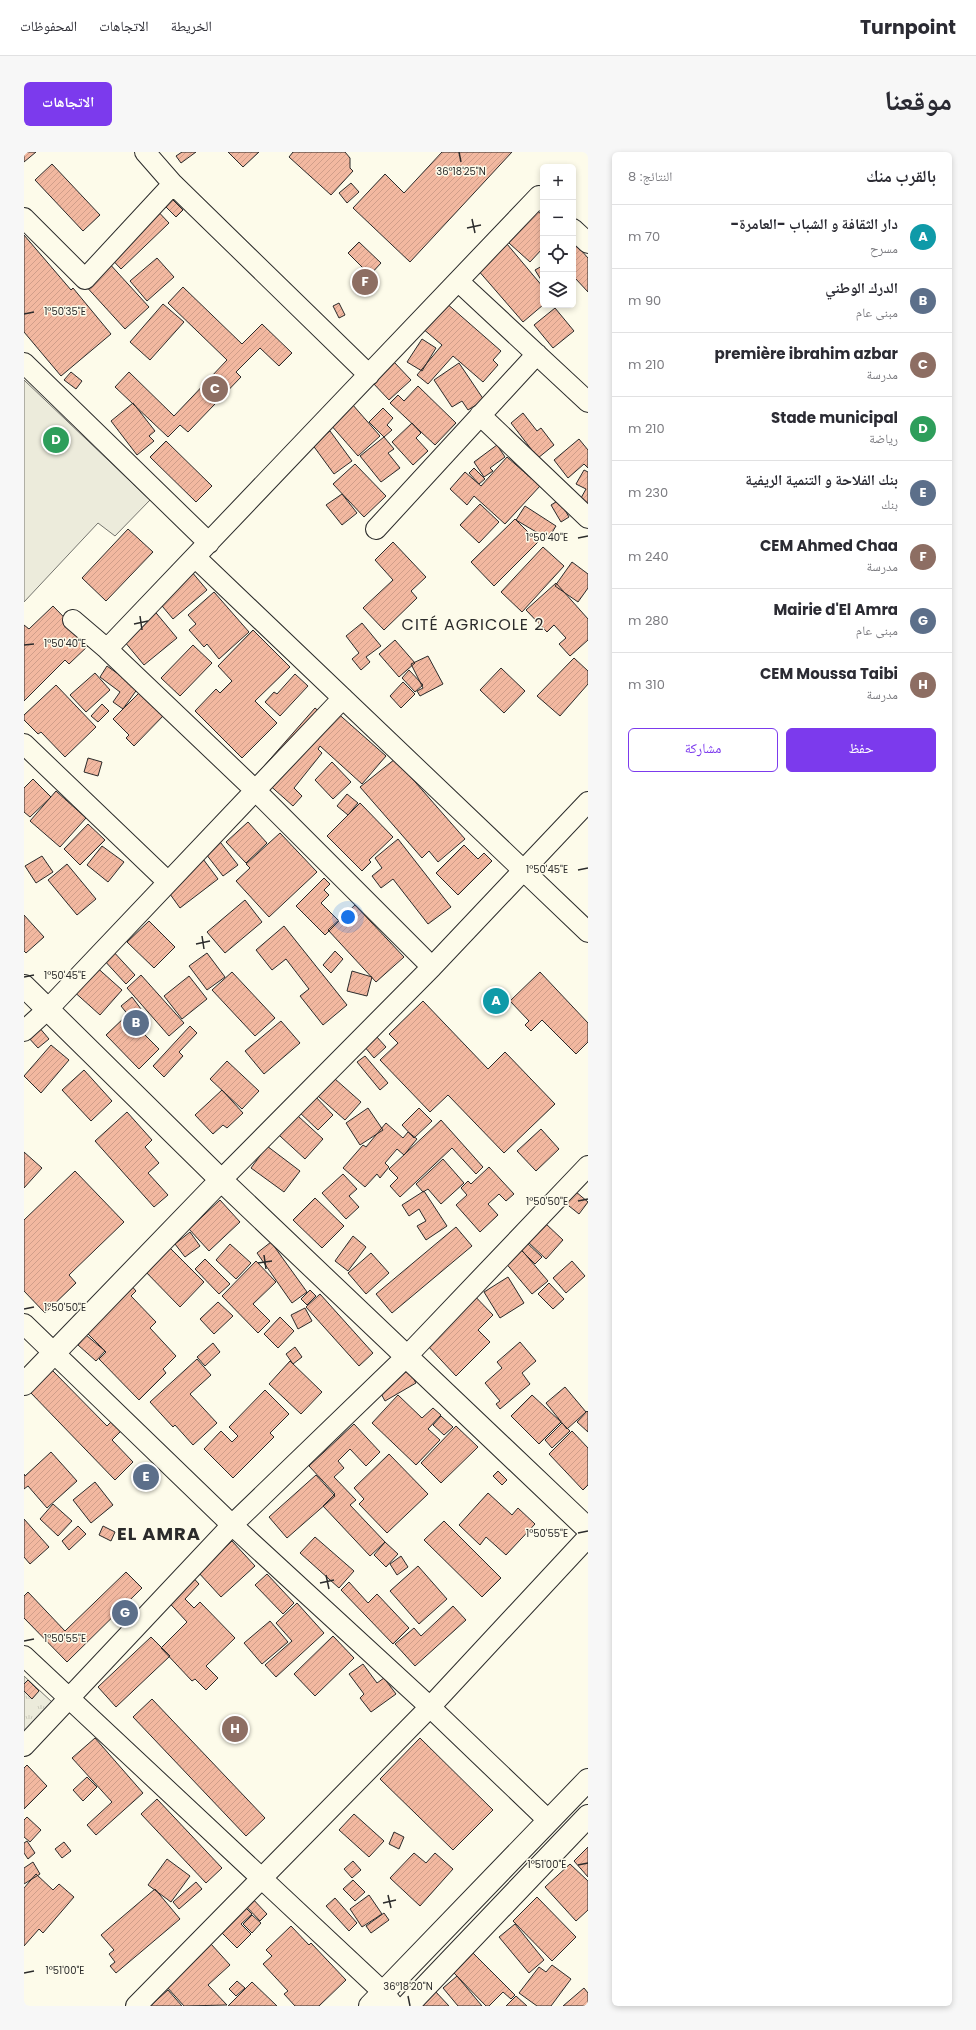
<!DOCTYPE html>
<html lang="ar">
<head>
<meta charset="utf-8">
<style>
  body { margin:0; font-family:Poppins,"Noto Naskh Arabic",sans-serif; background:#f7f7f7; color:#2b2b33; direction:rtl }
  .controls { position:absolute; right:12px; top:12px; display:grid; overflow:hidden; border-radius:6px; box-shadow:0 2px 6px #0003 }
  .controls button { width:36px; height:36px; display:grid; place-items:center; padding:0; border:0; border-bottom:1px solid #e1e1e2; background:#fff; color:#2b2b33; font:20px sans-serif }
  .you { position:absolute; left:324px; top:765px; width:14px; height:14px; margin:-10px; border:3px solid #fff; border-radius:50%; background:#1a73e8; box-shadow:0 0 0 6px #1a73e833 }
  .badge { display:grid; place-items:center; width:26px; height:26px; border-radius:50%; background:#7c3aed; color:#fff; font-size:13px; font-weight:700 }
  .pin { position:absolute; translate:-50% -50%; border:2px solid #fff; box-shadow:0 1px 4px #0006 }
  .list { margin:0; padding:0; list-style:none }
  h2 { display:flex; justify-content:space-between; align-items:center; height:52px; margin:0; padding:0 16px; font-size:17px }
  h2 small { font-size:13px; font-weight:400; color:#7c7c81 }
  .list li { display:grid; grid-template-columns:26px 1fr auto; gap:12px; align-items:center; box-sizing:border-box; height:64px; padding:0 16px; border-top:1px solid #e1e1e2 }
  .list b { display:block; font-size:15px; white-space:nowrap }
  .list p { margin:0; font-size:13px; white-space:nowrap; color:#7c7c81 }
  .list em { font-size:13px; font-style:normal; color:#7c7c81 }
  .actions { display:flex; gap:8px; padding:12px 16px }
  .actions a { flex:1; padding:9px 0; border:1px solid #7c3aed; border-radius:6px; text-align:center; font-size:14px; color:#7c3aed }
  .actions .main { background:#7c3aed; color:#fff }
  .icon { flex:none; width:22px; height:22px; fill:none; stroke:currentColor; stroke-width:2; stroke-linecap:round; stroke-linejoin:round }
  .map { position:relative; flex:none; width:564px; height:1854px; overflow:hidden; direction:ltr; border-radius:6px }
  header { display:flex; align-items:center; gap:24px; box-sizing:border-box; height:56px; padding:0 20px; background:#fff; border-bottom:1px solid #e1e1e2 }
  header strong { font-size:19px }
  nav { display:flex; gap:22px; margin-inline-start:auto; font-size:14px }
  .intro { display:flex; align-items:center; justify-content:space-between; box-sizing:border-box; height:96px; padding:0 24px }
  h1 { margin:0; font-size:28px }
  .button { padding:10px 18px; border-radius:6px; background:#7c3aed; color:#fff; font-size:14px; font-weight:700 }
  main { display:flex; gap:24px; padding:0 24px }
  aside { flex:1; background:#fff; border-radius:6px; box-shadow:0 2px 6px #0003 }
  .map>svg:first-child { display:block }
</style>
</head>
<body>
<header>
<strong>Turnpoint</strong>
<nav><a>الخريطة</a><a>الاتجاهات</a><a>المحفوظات</a></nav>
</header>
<div class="intro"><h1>موقعنا</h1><a class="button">الاتجاهات</a></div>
<main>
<aside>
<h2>بالقرب منك<small>النتائج: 8</small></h2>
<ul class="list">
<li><span class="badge" style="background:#0f9aa8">A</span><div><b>دار الثقافة و الشباب -العامرة-</b><p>مسرح</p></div><em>70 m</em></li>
<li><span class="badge" style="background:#5c6f8a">B</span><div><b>الدرك الوطني</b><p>مبنى عام</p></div><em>90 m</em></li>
<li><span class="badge" style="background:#8d6e63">C</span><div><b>première ibrahim azbar</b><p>مدرسة</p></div><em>210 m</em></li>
<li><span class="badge" style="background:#2e9e5b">D</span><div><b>Stade municipal</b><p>رياضة</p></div><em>210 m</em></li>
<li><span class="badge" style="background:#5c6f8a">E</span><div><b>بنك الفلاحة و التنمية الريفية</b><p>بنك</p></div><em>230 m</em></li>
<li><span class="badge" style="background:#8d6e63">F</span><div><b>CEM Ahmed Chaa</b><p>مدرسة</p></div><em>240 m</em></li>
<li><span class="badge" style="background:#5c6f8a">G</span><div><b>Mairie d'El Amra</b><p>مبنى عام</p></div><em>280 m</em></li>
<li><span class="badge" style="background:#8d6e63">H</span><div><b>CEM Moussa Taibi</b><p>مدرسة</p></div><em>310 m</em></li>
</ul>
<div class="actions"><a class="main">حفظ</a><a>مشاركة</a></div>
</aside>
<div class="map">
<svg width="564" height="1854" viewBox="0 0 564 1854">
  <defs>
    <pattern id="park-tufts" width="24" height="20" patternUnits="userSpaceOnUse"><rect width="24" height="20" fill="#ecebdb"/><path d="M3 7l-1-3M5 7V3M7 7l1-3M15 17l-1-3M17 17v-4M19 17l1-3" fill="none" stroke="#cbcabc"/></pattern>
    <pattern id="building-hatch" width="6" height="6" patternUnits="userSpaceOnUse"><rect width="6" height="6" fill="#f2b8a0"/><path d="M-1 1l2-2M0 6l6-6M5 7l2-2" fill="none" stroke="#d09e8a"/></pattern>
  </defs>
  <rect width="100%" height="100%" fill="#fdfbea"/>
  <!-- green -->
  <path fill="#ecebdb" stroke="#74746e" d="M0,228L126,348L91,384L74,371L0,450Z"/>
  <!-- park -->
  <path fill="url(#park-tufts)" stroke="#74746e" d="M0,1524L28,1550L0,1580Z"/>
  <!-- building -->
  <path fill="url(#building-hatch)" stroke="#2b2b2b" d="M0,0H12L0,10Z
    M158,0H172L157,11L152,4Z
    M204,0H235L219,15Z
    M269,0H321L326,6V16L329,19L307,43L265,5Z
    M418,0H488L386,110L329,56L361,22L380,41Z
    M28,12L76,63L59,79L11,28Z
    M327,31L335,40L323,51L315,41Z
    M145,44L159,58L152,65L138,51Z
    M504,50L519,64V96L506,110L475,82Z
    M128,53L145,71L97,117L80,99Z
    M0,83L47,138L49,136L87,182L37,224L0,180Z
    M549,89L564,106V140L551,126L549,128Z
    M335,90L357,111L346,123L324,101Z
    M483,92L519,135V153L499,170L453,117Z
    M133,106L150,125L123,149L106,129Z
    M83,109L125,155L101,177L59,131Z
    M518,114L519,115V131L511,118Z
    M159,135L218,192L238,172L268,201L255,214L236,196L212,220L217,225L164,280L156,273L144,285L91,235L105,220L150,264L203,208L144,151Z
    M421,150L477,199L469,208L474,213L459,230L429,204L404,232L393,223L418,193L398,176Z
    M315,151L321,163L315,166L309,154Z
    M139,152L160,170L126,208L106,190Z
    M531,156L550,179L529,196L510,173Z
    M398,187L412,196L398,219L383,210Z
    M370,210L387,228L365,248L348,230Z
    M435,211L460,248L444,258L438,249L428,255L410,228Z
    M47,220L58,229L52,237L40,228Z
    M394,234L432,271L411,293L366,251L374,243L380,249Z
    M109,251L131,279L125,284L130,289L113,303L87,269Z
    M328,252L356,284L334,304L306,272Z
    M359,256L369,266L363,273L368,278L360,285L345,270Z
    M499,261L513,279L517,276L530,293L514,306L487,271Z
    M388,271L397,281L392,286L404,299L389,313L368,290Z
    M306,279L328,309L310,322L288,292Z
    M360,285L370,297L364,301L376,316L357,330L336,304Z
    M555,287L564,298V316L560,312L544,326L530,308Z
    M142,289L188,334L172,350L126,305Z
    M473,293L481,305L466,316L469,319L460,325L450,310Z
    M483,305L516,334L481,372L450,344L443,353L426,337L441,320L457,334Z
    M331,312L362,344L340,365L309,332Z
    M450,316L461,327L455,332L445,321Z
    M560,318L564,320V361L552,355L562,337L552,332Z
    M318,342L333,361L318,373L302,353Z
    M535,348L545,365L537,370L527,353Z
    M456,352L475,370L455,391L436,373Z
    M501,354L532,374L524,387L492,368Z
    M491,367L514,390L470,434L447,410Z
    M104,377L129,400L82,449L58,426Z
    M369,390L402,425L387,439L393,446L360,478L339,456L369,428L351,408Z
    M519,395L540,414L498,460L477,440Z
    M548,410L564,422V436L554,450L531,434Z
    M162,413L183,438L149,467L128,442Z
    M532,431L564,467V488L546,504L535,492L542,486L530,473L523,480L502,458Z
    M190,440L225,480L195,507L183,492L180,495L165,478L172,472L164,463Z
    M123,450L153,486L120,513L90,477Z
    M29,454L66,492L45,512L41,508L0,549V473L5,477Z
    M338,471L357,494L342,505L346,510L337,518L328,507L335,501L322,484Z
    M229,478L266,515L231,549L253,571L218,606L171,559L192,537L196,541L208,529L194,514Z
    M371,488L391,511L375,525L355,502Z
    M169,493L188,511L156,544L137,526Z
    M404,504L419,532L396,544L393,539L399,536L387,512Z
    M550,506L564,519V532L536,564L513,544Z
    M83,514L114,536L99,557L89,550L96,540L76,525Z
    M477,516L501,539L480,561L456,538Z
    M385,518L399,533L391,540L378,526Z
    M71,521L86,538L62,560L46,543Z
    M271,522L284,534L256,564L241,550L250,540L253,542Z
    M379,530L391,542L377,556L366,544Z
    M32,533L72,575L41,605L17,580L14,582L0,568V563Z
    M117,539L141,562L110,594L102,586L105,583L89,567Z
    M78,552L85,559L74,570L67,564Z
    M291,556L303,566L310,558L362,604L338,632L296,594L294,597L298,601L270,636L278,644L269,654L233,622Z
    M64,606L78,610L74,624L60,620Z
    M371,607L441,687L414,710L405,699L398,706L336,635Z
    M308,610L327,630L309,647L291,628Z
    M9,627L27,645L6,665L0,660V636Z
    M32,639L62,666L36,695L6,669Z
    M323,642L334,651L324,663L313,654Z
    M336,651L369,685L345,708L347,710L338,719L303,684Z
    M224,670L243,691L222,711L202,690Z
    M64,672L81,688L56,713L40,697Z
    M256,681L293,720L245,765L212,729L226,716L222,712Z
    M190,682L214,713L199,724L175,693Z
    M374,687L427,755L404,772L369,727L357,736L348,724L358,716L351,706Z
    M440,693L454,707L460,701L468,709L434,743L412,721Z
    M78,694L100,710L84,730L63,713Z
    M176,703L194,727L156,756L138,731Z
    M18,704L29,720L12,731L1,714Z
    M43,712L72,747L53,763L24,728Z
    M300,726L306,732L300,738L305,743L297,751L315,769L301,783L272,754Z
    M221,748L238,770L201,801L183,780Z
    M331,753L380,805L352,830L304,778Z
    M0,763L20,785L2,801L0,799Z
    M125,769L151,795L130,816L103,790Z
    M260,774L323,853L299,873L276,844L285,837L262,807L248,818L232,798Z
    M87,797L111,823L102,832L78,806Z
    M311,799L319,807L307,821L299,813Z
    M183,801L201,825L183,838L165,814Z
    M69,812L98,838L76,863L47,837Z
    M328,819L348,825L343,844L323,839Z
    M208,820L251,866L231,884L188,838Z
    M516,820L564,871V890L552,902L518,868L507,879L501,873L505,869L486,849Z
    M117,823L160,871L145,884L103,836Z
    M165,824L183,847L158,867L140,844Z
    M108,845L120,861L109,869L97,854Z
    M399,849L464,917L481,900L531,952L480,1001L424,943L406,960L356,908L374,891L365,882Z
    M102,864L135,897L115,917L82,883Z
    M257,869L276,891L240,922L221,899Z
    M14,874L25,887L14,896L3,884Z
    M166,874L173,881L155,900L159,904L140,925L129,914Z
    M352,884L362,895L350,906L340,894Z
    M27,893L45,908L17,941L0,924Z
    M341,904L364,931L356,938L333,910Z
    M203,909L235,939L218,957L186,927Z
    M60,918L88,949L67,969L38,938Z
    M302,919L337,950L321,968L286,937Z
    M198,938L219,961L203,976L199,973L189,982L171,963Z
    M289,942L309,963L294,978L273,958Z
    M262,953L299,987L281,1007L244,973Z
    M344,956L359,978L336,993L322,971Z
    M395,956L408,969L390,986L378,973Z
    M103,960L128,988L121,995L135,1011L124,1021L144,1043L130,1055L71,989Z
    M417,968L459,1015L452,1022L428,996L376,1045L366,1034L374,1026L365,1017Z
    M362,971L379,986L384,980L393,987L380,1003L373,997L361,1011L365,1015L356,1026L353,1022L341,1035L319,1016L339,993L342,995Z
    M517,977L535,997L512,1019L493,999Z
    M243,994L276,1019L260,1040L227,1016Z
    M0,1000L18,1016L0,1036Z
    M419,1007L440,1031L417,1052L404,1037L399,1040L392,1032Z
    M465,1015L490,1042L482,1049L475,1042L464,1052L474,1063L456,1080L432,1053L443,1043L437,1036L444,1029L447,1032Z
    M51,1019L100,1070L45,1123L52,1131L21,1161L0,1139V1068Z
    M319,1022L333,1037L325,1044L335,1055L322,1067L298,1041Z
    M545,1034L564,1050L555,1062L535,1046Z
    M400,1039L423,1074L402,1088L393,1074L402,1069L395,1057L385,1064L378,1053Z
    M291,1046L320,1074L298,1096L269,1068Z
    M196,1048L216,1070L185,1099L165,1077Z
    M521,1071L539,1088L522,1107L503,1089Z
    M432,1075L448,1094L368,1161L352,1142Z
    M166,1080L176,1094L161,1105L151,1092Z
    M329,1084L342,1095L324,1119L311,1109Z
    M247,1090L283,1140L268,1151L233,1101Z
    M502,1090L518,1105L511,1112L496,1097Z
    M142,1092L180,1130L156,1155L118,1116Z
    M206,1092L227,1111L212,1127L192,1108Z
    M495,1095L524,1129L508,1142L480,1109Z
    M347,1101L365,1121L342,1142L324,1121Z
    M181,1107L206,1132L195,1142L171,1117Z
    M232,1109L252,1130L229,1152L246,1169L234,1181L198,1144Z
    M548,1109L561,1124L542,1141L529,1126Z
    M484,1125L500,1151L476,1166L460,1140Z
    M105,1131L112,1139L107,1144L132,1170L126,1176L152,1204L139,1217L142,1221L115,1248L75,1207L82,1200L63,1181L88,1157L78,1147Z
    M525,1131L540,1147L529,1157L514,1142Z
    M444,1137L469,1163L454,1178L466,1190L432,1224L402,1192Z
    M286,1138L292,1144L283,1153L277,1147Z
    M296,1142L349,1201L335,1214L282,1155Z
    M194,1150L209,1164L190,1182L176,1167Z
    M281,1156L288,1169L274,1177L267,1163Z
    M256,1165L270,1179L254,1196L240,1182Z
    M62,1183L81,1199L72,1209L54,1193Z
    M496,1190L512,1209L498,1221L506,1232L476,1257L472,1252L476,1249L461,1231L478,1216L473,1210Z
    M189,1191L196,1200L181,1214L173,1205Z
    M271,1195L278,1205L269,1212L262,1202Z
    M173,1207L187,1223L166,1242L193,1271L169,1293L151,1273L149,1275L126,1250Z
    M266,1209L298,1240L277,1262L245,1232Z
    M28,1218L83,1274L88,1269L98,1278L88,1288L109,1310L91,1328L6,1240Z
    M385,1218L392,1231L361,1249L354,1236Z
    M541,1235L562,1260L543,1277L522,1251Z
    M241,1238L265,1262L246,1281L250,1285L209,1326L180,1297L197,1279L208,1290L214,1284L205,1275Z
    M374,1243L398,1266L409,1256L417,1263L404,1277L416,1288L392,1313L348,1271Z
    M508,1243L537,1270L515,1292L487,1264Z
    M563,1259L564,1260V1280L553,1270Z
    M417,1264L429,1275L420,1283L409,1273Z
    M538,1271L546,1279L528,1296L521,1288Z
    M330,1272L356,1300L342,1314L326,1297L314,1309L320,1316L310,1325L332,1348L326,1353L361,1390L346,1404L299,1354L311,1342L285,1314Z
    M432,1274L454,1295L417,1331L397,1311Z
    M548,1279L564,1296V1333L559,1338L525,1302Z
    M27,1300L53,1329L23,1356L4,1334L0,1337V1322L1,1324Z
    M365,1302L404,1342L363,1381L335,1352L340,1347L330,1336Z
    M474,1319L483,1328L478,1333L469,1324Z
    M292,1323L311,1344L263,1386L245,1365Z
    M71,1330L89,1353L67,1371L49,1348Z
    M464,1341L488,1363L494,1356L511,1372L482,1403L462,1385L456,1393L435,1373Z
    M29,1352L48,1369L34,1384L16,1367Z
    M0,1367L25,1395L6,1412L0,1405Z
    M420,1369L477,1426L458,1445L400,1388Z
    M54,1374L62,1382L45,1398L38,1389Z
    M79,1374L91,1380L87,1389L75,1383Z
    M291,1385L330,1419L315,1436L276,1401Z
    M208,1389L231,1414L197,1445L174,1420Z
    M361,1390L374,1402L362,1415L350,1403Z
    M377,1404L384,1415L373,1423L366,1412Z
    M394,1414L423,1447L395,1472L366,1439Z
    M163,1419L175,1432L161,1447L170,1456L176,1450L211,1486L182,1514L194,1526L182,1538L171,1527L168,1529L137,1496L163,1470L138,1443Z
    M102,1420L118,1436L43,1510L0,1466V1444L4,1440L41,1479Z
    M243,1422L270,1451L259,1462L231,1433Z
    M325,1430L344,1451L353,1442L385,1476L369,1492L317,1438Z
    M273,1451L300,1481L252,1525L241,1513L268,1489L252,1471Z
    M429,1454L442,1468L391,1514L371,1492L390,1476L397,1484Z
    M246,1469L264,1490L238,1512L220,1491Z
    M309,1484L330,1506L291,1544L270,1522Z
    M127,1485L146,1504L92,1555L74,1535Z
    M339,1512L353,1531L360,1526L372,1542L347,1560L336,1546L340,1542L325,1522Z
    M4,1528L15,1539L8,1547L0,1539V1532Z
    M128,1547L241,1666L222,1684L109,1565Z
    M71,1586L119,1641L72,1683L63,1673L88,1650L48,1606Z
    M396,1586L469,1658L429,1698L356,1627Z
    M3,1613L23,1634L0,1657V1616Z
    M63,1625L73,1635L59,1649L49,1638Z
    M133,1647L198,1716L182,1731L117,1662Z
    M330,1662L360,1689L345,1705L315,1678Z
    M3,1665L17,1678L6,1690L0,1685V1668Z
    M370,1680L380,1685L375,1697L365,1692Z
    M3,1689L11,1701L4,1707L0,1701V1691Z
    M40,1690L47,1699L38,1706L31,1697Z
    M564,1695V1725L550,1709Z
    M390,1701L402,1711L411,1701L429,1717L396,1754L366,1726Z
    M143,1707L166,1724L147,1750L124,1733Z
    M329,1709L337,1718L328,1726L320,1717Z
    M9,1710L16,1722L0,1732V1716Z
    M546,1712L564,1729V1758L552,1769L521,1735Z
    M12,1722L29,1738L35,1732L50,1745L19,1781L15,1777L0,1794V1736Z
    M329,1728L341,1740L331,1749L319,1737Z
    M172,1730L178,1737L155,1757L149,1750Z
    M131,1737L156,1767L92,1821L86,1814L91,1810L85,1802L90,1798L77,1783Z
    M345,1743L358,1762L338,1775L326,1757Z
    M226,1744L243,1762L236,1769L219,1751Z
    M513,1745L552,1785L528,1809L489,1769Z
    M311,1746L333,1771L325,1779L302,1754Z
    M219,1753L228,1762L217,1772L227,1782L213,1796L195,1778Z
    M360,1761L365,1768L347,1781L342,1774Z
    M228,1763L237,1771L228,1781L219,1772Z
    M491,1772L520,1808L505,1821L475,1785Z
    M267,1774L285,1793L287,1791L322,1828L295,1854H271L260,1842L264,1839L239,1812L248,1804L242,1798Z
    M187,1792L206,1813L184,1833L203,1853L160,1854L142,1834Z
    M449,1801L491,1843L487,1847L479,1840L465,1854H462L430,1821Z
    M528,1813L547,1827L527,1854H513L495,1841L515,1815L522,1820Z
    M433,1824L458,1854H434L419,1836Z
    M213,1829L221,1836L212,1844L205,1837Z
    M228,1830L253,1854H204Z
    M560,1836L564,1841V1854H539Z
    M144,1838L158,1854H126Z
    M411,1839L425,1854H396Z
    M492,1844L503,1854H482Z"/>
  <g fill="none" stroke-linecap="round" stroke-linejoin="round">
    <defs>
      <path id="minor" d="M121,0L149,32
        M0,66L61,127L149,32L345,223
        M549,77L564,91
        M434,129L564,250
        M0,211L185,391
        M456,263L564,366
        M352,377L513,202
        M171,405L564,780
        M49,468L83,497L231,638L408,815
        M83,497L515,44L519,49
        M0,592L144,730
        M0,879L24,857L319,546
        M197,1028L408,815L564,650
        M0,1172L208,1373L406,1555L525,1669
        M0,1504L359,1840L370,1854
        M0,1594L208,1373L383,1204L564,1014
        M112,1854L406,1555L564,1385"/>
      <path id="major" d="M0,834L197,1028L564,1377
        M0,1232L197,1028
        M346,1854L564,1628
        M383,1854L564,1664"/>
    </defs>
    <!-- minor casing -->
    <use href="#minor" stroke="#2b2b2b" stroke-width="22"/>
    <!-- major casing -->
    <use href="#major" stroke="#2b2b2b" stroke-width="24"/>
    <!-- minor -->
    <use href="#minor" stroke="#fdfbea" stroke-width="20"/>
    <!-- major -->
    <use href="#major" stroke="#fdfbea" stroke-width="22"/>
  </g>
  <!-- ticks -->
  <path fill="none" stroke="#2b2b2b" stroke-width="1.5" d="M435,0L437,10M448,67L451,81M443,76L457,73M0,162L10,160M554,386L564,384M116,464L118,478M110,472L124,469M0,493L10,492M554,718L564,716M178,784L180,797M172,792L186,789M0,825L10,823M554,1049L564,1047M240,1103L242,1117M234,1111L248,1109M0,1157L10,1155M554,1381L564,1379M302,1423L305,1437M296,1431L310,1428M0,1489L10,1487M554,1713L564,1711M364,1743L367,1756M359,1751L372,1748M0,1821L10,1819M384,1844L386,1854"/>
  <g text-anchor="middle" stroke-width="3" stroke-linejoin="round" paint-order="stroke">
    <!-- quarter labels -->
    <g font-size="16" letter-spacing="1" fill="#2b2b2b" stroke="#fdfbea">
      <text x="449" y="478">CITÉ AGRICOLE 2</text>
    </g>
    <!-- district labels -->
    <g font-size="18" font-weight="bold" letter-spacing="1" fill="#2b2b2b" stroke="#fdfbea">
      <text x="135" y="1388">EL AMRA</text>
    </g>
  </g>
  <g font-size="10" text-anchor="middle" fill="#2b2b2b" stroke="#fdfbea" stroke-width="3" stroke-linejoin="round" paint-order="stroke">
    <text x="437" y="23">36°18'25"N</text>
    <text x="41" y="163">1°50'35"E</text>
    <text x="523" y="389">1°50'40"E</text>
    <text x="41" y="495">1°50'40"E</text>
    <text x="523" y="721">1°50'45"E</text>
    <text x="41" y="827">1°50'45"E</text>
    <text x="523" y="1053">1°50'50"E</text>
    <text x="41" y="1159">1°50'50"E</text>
    <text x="523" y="1385">1°50'55"E</text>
    <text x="41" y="1490">1°50'55"E</text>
    <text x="523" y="1716">1°51'00"E</text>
    <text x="41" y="1822">1°51'00"E</text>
    <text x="384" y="1838">36°18'20"N</text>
  </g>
</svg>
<div class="controls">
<button>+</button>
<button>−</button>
<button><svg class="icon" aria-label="locate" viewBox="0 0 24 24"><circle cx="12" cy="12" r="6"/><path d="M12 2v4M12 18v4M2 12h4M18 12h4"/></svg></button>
<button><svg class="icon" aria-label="layers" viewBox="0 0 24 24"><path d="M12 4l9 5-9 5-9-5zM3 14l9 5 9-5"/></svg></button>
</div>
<div class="you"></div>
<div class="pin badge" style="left:472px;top:849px;background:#0f9aa8">A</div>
<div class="pin badge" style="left:112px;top:871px;background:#5c6f8a">B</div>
<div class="pin badge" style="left:191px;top:237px;background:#8d6e63">C</div>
<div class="pin badge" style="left:32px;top:288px;background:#2e9e5b">D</div>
<div class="pin badge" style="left:122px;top:1325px;background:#5c6f8a">E</div>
<div class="pin badge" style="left:341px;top:130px;background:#8d6e63">F</div>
<div class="pin badge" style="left:101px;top:1461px;background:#5c6f8a">G</div>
<div class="pin badge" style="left:211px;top:1577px;background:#8d6e63">H</div>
</div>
</main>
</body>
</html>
